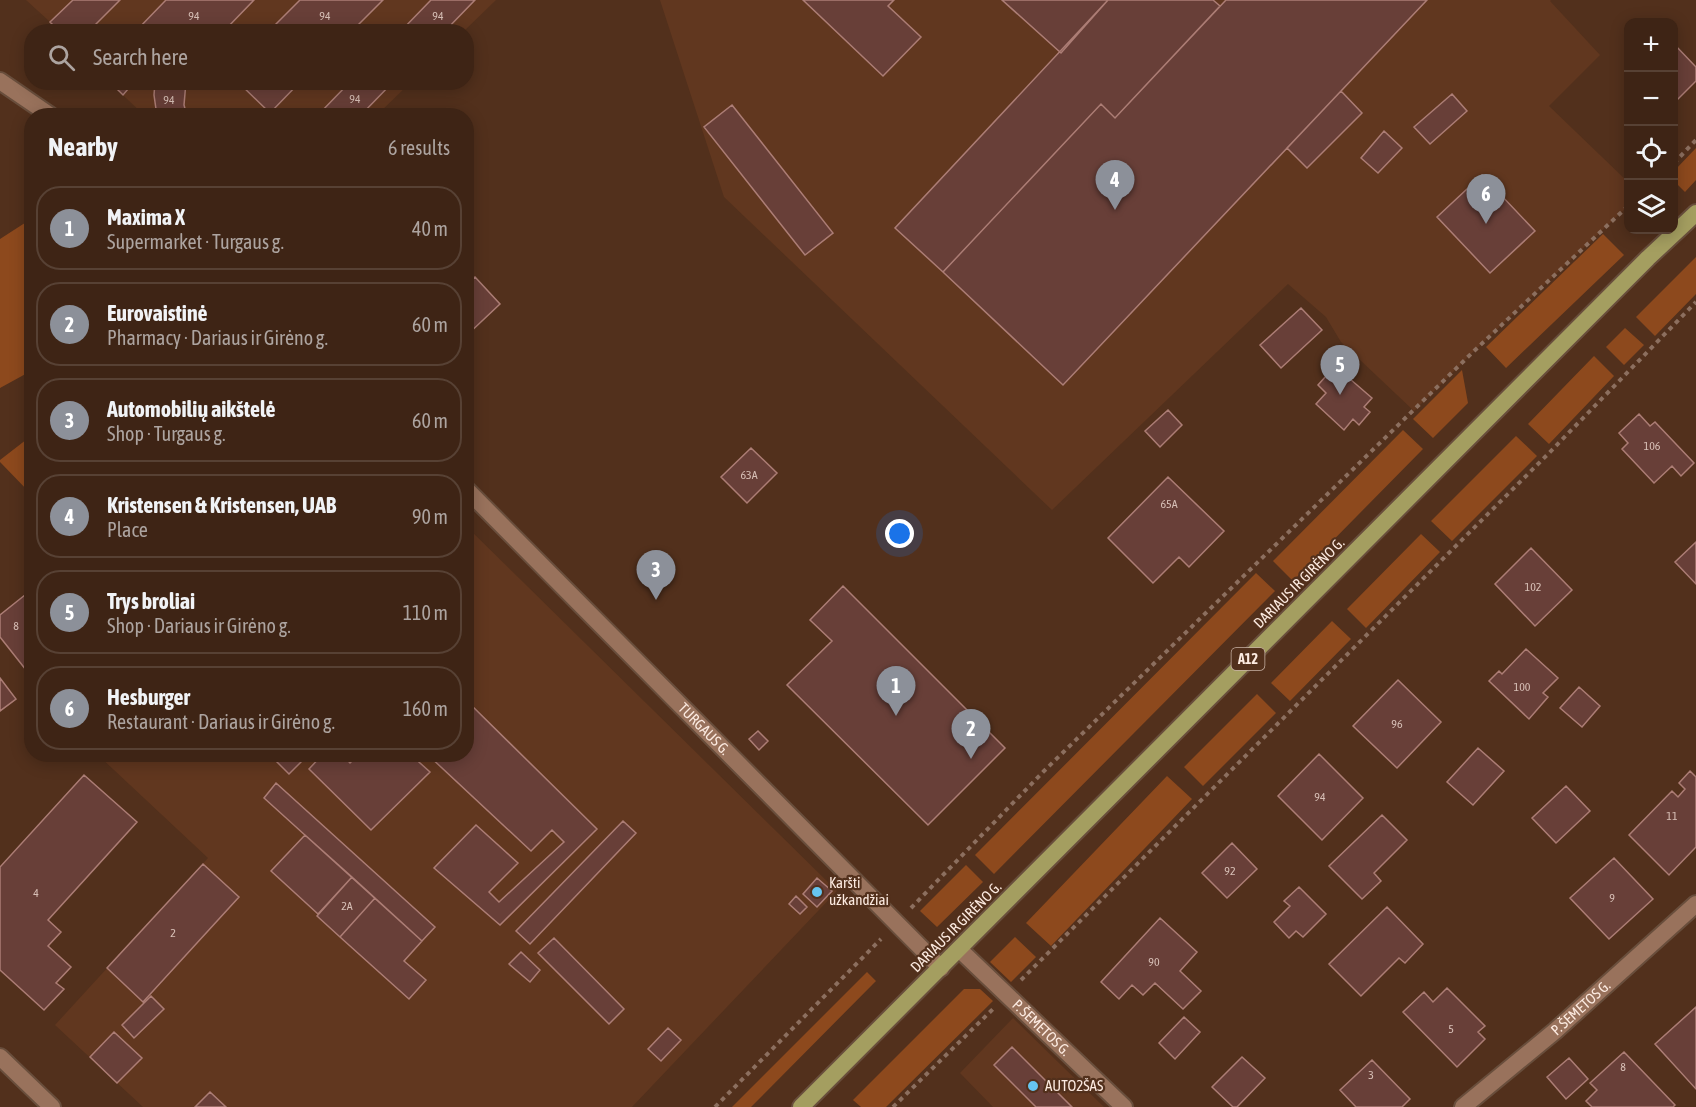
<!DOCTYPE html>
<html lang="en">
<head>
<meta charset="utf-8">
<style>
  body { margin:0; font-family:"Asap Condensed",sans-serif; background:#493022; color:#f1f3f6 }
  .controls { position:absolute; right:18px; top:18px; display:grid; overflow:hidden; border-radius:12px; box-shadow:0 3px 15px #0003 }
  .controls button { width:54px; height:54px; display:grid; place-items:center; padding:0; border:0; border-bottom:2px solid #574134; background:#3e2415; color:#f1f3f6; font:30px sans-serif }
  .you { position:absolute; left:900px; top:534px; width:21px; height:21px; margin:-15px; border:4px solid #fff; border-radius:50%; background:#1a73e8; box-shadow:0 0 0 9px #1a73e833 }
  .badge { display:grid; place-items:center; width:39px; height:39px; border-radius:50%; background:#8c9099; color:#fff; font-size:20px; font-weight:700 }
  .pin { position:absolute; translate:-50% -50px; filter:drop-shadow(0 2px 3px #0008) }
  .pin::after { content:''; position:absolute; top:32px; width:21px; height:18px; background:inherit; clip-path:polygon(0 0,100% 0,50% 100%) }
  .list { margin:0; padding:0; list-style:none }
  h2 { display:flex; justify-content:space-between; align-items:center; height:78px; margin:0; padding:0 24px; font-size:26px }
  h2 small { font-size:20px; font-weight:400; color:#ada4a0 }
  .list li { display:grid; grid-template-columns:39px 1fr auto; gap:18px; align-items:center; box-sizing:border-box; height:84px; margin:0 12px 12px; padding:0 12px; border:2px solid #574134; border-radius:24px }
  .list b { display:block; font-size:22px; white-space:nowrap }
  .list p { margin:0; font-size:20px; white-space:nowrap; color:#ada4a0 }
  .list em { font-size:20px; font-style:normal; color:#ada4a0 }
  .icon { flex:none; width:33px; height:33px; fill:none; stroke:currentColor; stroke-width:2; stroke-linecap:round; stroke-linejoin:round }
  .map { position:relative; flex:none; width:1696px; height:1107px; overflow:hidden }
  .search { position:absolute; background:#3e2415; box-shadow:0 3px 15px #0003; left:24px; top:24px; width:450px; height:66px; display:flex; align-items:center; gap:15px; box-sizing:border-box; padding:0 21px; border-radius:24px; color:#ada4a0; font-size:22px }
  .panel { position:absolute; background:#3e2415; box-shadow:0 3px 15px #0003; left:24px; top:108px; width:450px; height:654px; border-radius:24px }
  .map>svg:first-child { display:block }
</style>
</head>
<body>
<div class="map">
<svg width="1696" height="1107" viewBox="0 0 1696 1107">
  <rect width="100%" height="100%" fill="#52301c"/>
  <!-- built -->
  <path fill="#61371f" d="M26,0H496L463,32L60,31Z
    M660,0H1551L1550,1L1600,55L1549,106L1628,182V206L1474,351L1414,411L1341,342L1326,317L1288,284L1052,510L724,197Z
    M110,83H410L376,116L144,115Z
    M467,527L837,891L632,1107H143L55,1025L208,858L98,755L466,754Z
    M1013,1018L1104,1107H993L960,1073Z"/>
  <!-- green -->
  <path fill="#8d491d" d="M1696,148V180L1685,192L1674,181V171Z
    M31,219V371L0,388V239Z
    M1603,234L1624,255L1506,368L1486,347Z
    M1696,257V294L1655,336L1636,317Z
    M1625,328L1644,345L1624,365L1606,347Z
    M1594,356L1614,376L1549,444L1528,424Z
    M1462,370L1468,403L1433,438L1413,419Z
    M1403,430L1423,449L1293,581L1273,561Z
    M31,436V494L0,462V460Z
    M1516,436L1537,456L1452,541L1431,521Z
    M1421,534L1440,552L1366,628L1347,609Z
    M1256,573L1275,591L994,874L975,855Z
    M1332,621L1351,639L1290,701L1271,683Z
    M1257,694L1276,713L1203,786L1184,767Z
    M1167,776L1192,799L1051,946L1026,923Z
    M966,865L983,882L937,927L920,911Z
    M1015,937L1036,957L1011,982L990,962Z
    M867,972L876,981L751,1107H732Z
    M964,989H980L993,1001L886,1107H861L853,1100Z"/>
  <!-- building -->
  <path fill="#683f38" stroke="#ac7d75" stroke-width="1.5" d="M73,0H120L88,32H60L50,22Z
    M166,0H254L223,32H135Z
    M300,0H383L351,32H268Z
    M431,0H475L444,32H400Z
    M803,0H894L888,6L921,37L883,76Z
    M1002,0H1108L1061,53Z
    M1108,0H1213L1220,6L1115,118L1101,104L943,272L895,228Z
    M1226,0H1427L1063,385L943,272L1101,104L1115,118Z
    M1674,44L1696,67V81L1674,103Z
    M110,82H134L123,95Z
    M155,82H186L184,105L187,116H157L154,95Z
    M238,82H300L270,113Z
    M350,82H393L360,116H317Z
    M1341,91L1362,113L1307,168L1287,148Z
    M1452,94L1467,111L1430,144L1414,127Z
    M732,105L833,233L805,255L704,127Z
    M1384,131L1402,148L1378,173L1361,158Z
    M1482,175L1535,231L1490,273L1437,217Z
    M475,277L500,304L466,336V285Z
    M1301,308L1322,330L1281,368L1260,345Z
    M1335,366L1372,398L1364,407L1370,412L1359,425L1353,419L1344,430L1316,404L1326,393L1318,385Z
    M1168,410L1182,425L1160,447L1145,431Z
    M1639,414L1650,426L1655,422L1694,463L1681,476L1672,466L1654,483L1622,449L1628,443L1619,433Z
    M751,448L777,473L747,503L721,477Z
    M1168,477L1224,531L1189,567L1179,557L1153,583L1108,538Z
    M1696,542V584L1675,562Z
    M1531,548L1572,590L1535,626L1495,584Z
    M843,586L1005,748L928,825L787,685L832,641L810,620Z
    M25,595L32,603V674L30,675L0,637V615Z
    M1526,649L1558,678L1543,693L1548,697L1529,719L1489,681L1499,671L1502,674Z
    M0,678L16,699L0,711Z
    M1398,680L1441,722L1397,768L1353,726Z
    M1579,687L1600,706L1582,727L1560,708Z
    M466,700L597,829L500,925L434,868L476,825L518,863L489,892L499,902L564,842L552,830L531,851L427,754H466Z
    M758,731L768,741L759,750L749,739Z
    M1478,748L1504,771L1473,805L1447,782Z
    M285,754H309L289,774L277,762Z
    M323,754H342L350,763L359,754H410L430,772L371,830L309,769Z
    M1319,754L1363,798L1322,840L1278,796Z
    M1690,771L1696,777V847L1669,875L1629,835L1672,791L1678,797L1685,789L1679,783Z
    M84,775L137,822L48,920L61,932L48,946L71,967L56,983L64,989L44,1010L0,970V867Z
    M276,783L435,927L422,941L264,798Z
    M1566,786L1590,811L1556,843L1532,818Z
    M1382,815L1407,840L1374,873L1381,881L1362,899L1329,866Z
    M623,821L636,833L530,944L516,931Z
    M305,835L352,877L318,914L271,871Z
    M1232,843L1257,869L1227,898L1202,873Z
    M1614,858L1653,899L1609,939L1570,898Z
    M203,864L239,897L143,1002L107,968Z
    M352,877L375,898L340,937L317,916Z
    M817,878L832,891L817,907L803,894Z
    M1299,887L1326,914L1303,937L1296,931L1289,938L1274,922L1290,906L1284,901Z
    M796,896L807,907L800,914L789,904Z
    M375,898L422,941L404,961L426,980L409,999L340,937Z
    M1387,907L1423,944L1405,963L1399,958L1361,996L1329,964Z
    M1160,918L1197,952L1180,971L1201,991L1183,1009L1155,983L1143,995L1132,985L1119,999L1101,982Z
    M554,938L624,1009L609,1024L538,953Z
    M521,952L540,970L530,982L509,964Z
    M1447,988L1485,1026L1478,1032L1485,1039L1457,1067L1403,1012L1424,992L1433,1002Z
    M151,996L164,1009L134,1038L122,1025Z
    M1696,1007V1089L1655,1044Z
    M1184,1017L1200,1032L1175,1059L1159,1043Z
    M668,1028L681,1040L661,1061L648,1049Z
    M114,1032L142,1058L117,1083L90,1057Z
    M1012,1047L1072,1107H1036L994,1065Z
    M1624,1052L1675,1105L1673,1107H1592L1586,1101L1597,1090L1590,1083Z
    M1242,1057L1265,1078L1237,1107H1233L1212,1087Z
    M1569,1058L1588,1079L1566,1099L1547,1077Z
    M1372,1060L1410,1099L1402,1107H1356L1340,1090Z
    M210,1092L226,1107H195Z"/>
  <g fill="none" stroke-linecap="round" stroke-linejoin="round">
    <defs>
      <g id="minor">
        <path d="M0,81L51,116"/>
        <path id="s1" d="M466,489L941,968"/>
        <path id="s2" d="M959,949L1124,1107"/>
        <path d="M0,1057L52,1107"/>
        <path id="s3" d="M1463,1107L1555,1031L1696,904"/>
      </g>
      <path id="trunk" d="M801,1107L1648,258L1696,213"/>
    </defs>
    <!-- minor casing -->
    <use href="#minor" stroke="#694e3c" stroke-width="20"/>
    <!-- trunk casing -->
    <use href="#trunk" stroke="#694e3c" stroke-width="20"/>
    <!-- path -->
    <path stroke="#8c6f5f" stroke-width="4" stroke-dasharray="4.5 4.5" stroke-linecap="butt" d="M1674,163L1696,140
      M911,908L1044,771L1474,351L1628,206
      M1021,980L1549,453L1696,302
      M715,1107L881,939
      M893,1107L993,1009"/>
    <!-- minor -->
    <use href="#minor" stroke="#99725c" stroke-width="16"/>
    <!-- trunk -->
    <use href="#trunk" stroke="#a49e60" stroke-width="16"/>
  </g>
  <!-- markers -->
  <g fill="#66c4ef" stroke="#52301c" stroke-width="2">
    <circle cx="817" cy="892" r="6"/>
    <circle cx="1033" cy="1086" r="6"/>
  </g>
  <g text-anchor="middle" stroke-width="4.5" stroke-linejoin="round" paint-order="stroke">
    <!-- number labels -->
    <g font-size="12" fill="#d7bfb6">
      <text x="194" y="20">94</text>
      <text x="325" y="20">94</text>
      <text x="438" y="20">94</text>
      <text x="355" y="103">94</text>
      <text x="169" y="104">94</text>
      <text x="1652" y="450">106</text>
      <text x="749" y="479">63A</text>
      <text x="1169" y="508">65A</text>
      <text x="1533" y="591">102</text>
      <text x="16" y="630">8</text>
      <text x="1522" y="691">100</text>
      <text x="1397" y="728">96</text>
      <text x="1320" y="801">94</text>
      <text x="1672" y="820">11</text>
      <text x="1230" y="875">92</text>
      <text x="36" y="897">4</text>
      <text x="1612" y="902">9</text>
      <text x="347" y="910">2A</text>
      <text x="173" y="937">2</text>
      <text x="1154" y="966">90</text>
      <text x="1451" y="1033">5</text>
      <text x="1623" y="1071">8</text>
      <text x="1371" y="1079">3</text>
    </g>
    <!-- shield labels -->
    <rect fill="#52301c" stroke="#c9b2a5" stroke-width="1.5" x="1231.5" y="648" width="33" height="22" rx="4.5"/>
    <g font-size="14" font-weight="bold" fill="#fceae0">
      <text x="1248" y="664">A12</text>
    </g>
    <!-- street labels -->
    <g font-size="15" fill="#fceae0" stroke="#52301c">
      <text transform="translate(1299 583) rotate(-45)" y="5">DARIAUS IR GIRĖNO G.</text>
      <text dy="5" stroke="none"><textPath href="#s1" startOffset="338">TURGAUS G.</textPath></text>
      <text transform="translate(956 927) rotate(-45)" y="5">DARIAUS IR GIRĖNO G.</text>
      <text dy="5" stroke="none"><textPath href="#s3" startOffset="154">P. ŠEMETOS G.</textPath></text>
      <text dy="5" stroke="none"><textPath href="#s2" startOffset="114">P. ŠEMETOS G.</textPath></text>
    </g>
    <!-- poi labels -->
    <g font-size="15" fill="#fceae0" stroke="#52301c" text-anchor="start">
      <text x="829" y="888">Karšti<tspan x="829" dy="17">užkandžiai</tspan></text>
      <text x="1045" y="1091">AUTO2ŠAS</text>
    </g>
  </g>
</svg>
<div class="controls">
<button>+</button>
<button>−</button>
<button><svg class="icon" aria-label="locate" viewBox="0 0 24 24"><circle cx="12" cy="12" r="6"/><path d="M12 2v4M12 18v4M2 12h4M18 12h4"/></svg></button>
<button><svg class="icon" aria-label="layers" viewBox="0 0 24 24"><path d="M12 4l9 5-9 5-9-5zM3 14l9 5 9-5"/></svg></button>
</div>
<div class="you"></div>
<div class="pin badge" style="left:896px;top:716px">1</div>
<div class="pin badge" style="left:971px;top:759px">2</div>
<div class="pin badge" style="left:656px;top:600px">3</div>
<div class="pin badge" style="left:1115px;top:210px">4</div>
<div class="pin badge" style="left:1340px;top:395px">5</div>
<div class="pin badge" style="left:1486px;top:224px">6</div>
<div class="search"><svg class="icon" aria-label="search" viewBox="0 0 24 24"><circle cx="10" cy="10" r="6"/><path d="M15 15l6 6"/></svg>Search here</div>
<section class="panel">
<h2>Nearby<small>6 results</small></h2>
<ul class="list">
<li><span class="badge">1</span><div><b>Maxima X</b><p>Supermarket · Turgaus g.</p></div><em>40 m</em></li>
<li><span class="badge">2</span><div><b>Eurovaistinė</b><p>Pharmacy · Dariaus ir Girėno g.</p></div><em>60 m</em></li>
<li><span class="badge">3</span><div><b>Automobilių aikštelė</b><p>Shop · Turgaus g.</p></div><em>60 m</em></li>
<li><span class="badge">4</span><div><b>Kristensen &amp; Kristensen, UAB</b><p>Place</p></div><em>90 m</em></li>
<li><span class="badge">5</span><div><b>Trys broliai</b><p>Shop · Dariaus ir Girėno g.</p></div><em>110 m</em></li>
<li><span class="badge">6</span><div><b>Hesburger</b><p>Restaurant · Dariaus ir Girėno g.</p></div><em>160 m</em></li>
</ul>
</section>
</div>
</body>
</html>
